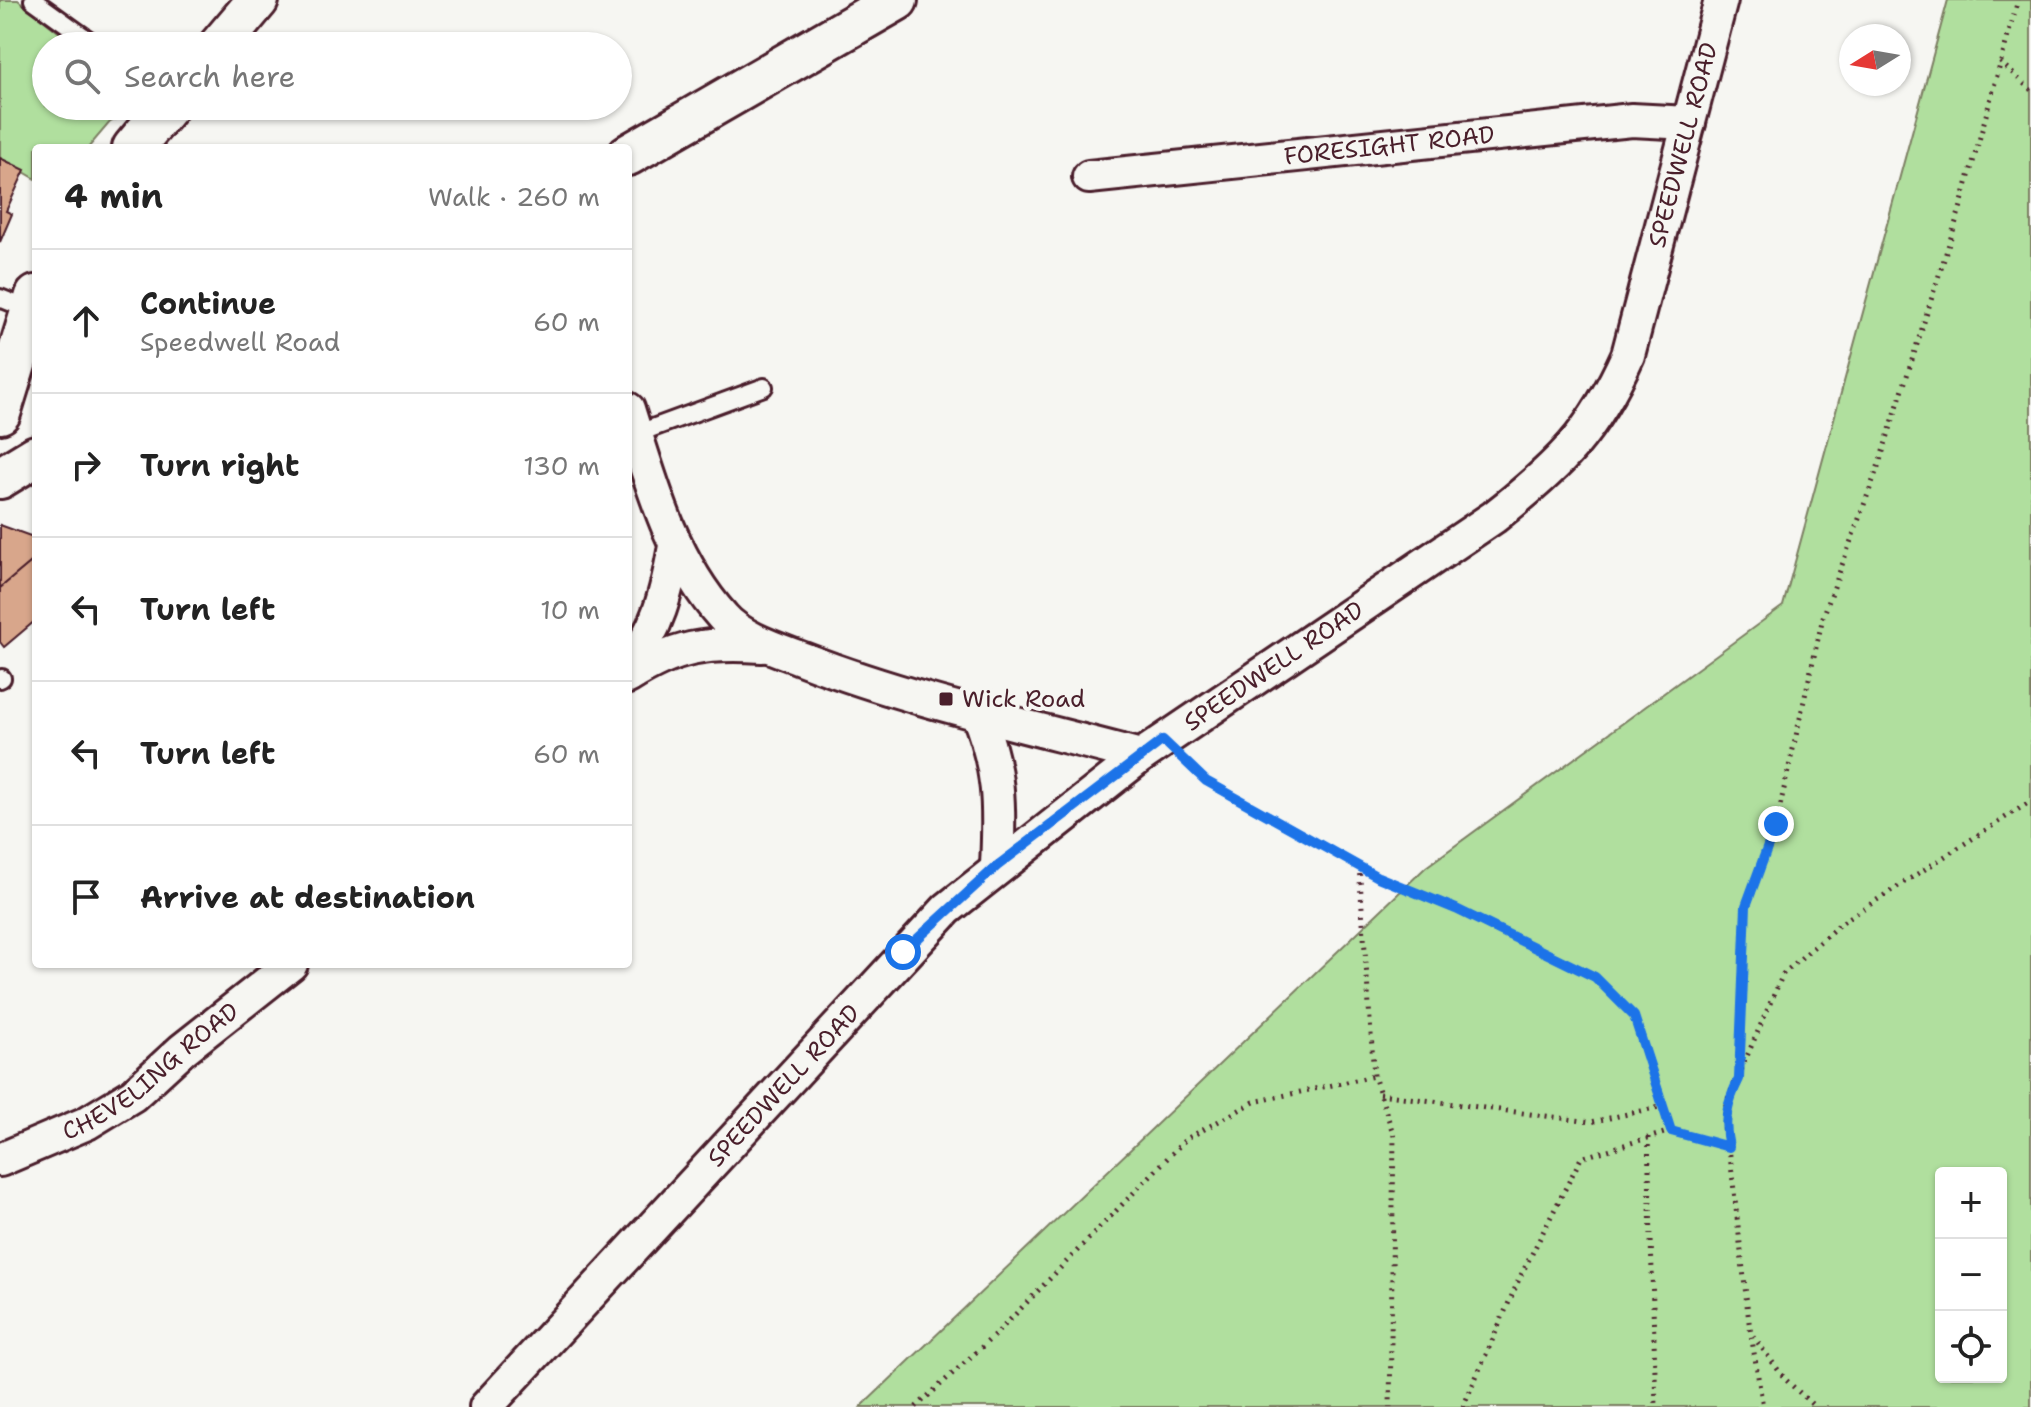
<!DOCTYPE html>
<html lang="en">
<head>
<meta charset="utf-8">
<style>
  body { margin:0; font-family:"Shantell Sans",sans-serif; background:#f2f2f2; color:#222 }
  .controls { position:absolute; right:24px; bottom:24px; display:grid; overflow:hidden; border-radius:8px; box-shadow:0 2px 6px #0004 }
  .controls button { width:72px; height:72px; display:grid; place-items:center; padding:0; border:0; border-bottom:2px solid #e0e0e0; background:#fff; color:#222; font:40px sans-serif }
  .compass { position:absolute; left:1839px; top:24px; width:72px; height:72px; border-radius:50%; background:#fff; box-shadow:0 2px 6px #0004; rotate:259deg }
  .stop { position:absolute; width:24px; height:24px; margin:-18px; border:6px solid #1a73e8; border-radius:50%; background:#fff }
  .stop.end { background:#1a73e8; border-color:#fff; box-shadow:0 2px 8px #0008 }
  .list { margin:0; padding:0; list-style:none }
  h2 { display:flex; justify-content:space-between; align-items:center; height:104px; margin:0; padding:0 32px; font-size:34px }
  h2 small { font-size:26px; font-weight:400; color:#767676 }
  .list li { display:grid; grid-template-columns:52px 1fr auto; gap:24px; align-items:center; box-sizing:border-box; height:144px; padding:0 32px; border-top:2px solid #e0e0e0 }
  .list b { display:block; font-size:30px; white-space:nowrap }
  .list p { margin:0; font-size:26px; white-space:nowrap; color:#767676 }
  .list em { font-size:26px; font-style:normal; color:#767676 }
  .icon { flex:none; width:44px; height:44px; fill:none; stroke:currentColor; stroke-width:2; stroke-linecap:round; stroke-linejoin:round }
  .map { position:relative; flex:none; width:2031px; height:1407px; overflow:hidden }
  .search { position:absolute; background:#fff; box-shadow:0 2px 6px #0004; left:32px; top:32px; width:600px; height:88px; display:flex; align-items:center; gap:20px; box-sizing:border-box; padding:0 28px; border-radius:44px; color:#767676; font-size:30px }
  .panel { position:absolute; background:#fff; box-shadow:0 2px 6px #0004; left:32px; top:144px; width:600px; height:824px; border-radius:8px }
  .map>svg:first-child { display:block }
</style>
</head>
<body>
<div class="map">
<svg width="2031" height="1407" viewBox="0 0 2031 1407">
  <rect width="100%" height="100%" fill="#f6f6f2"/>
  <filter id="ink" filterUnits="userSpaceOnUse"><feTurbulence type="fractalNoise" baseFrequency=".0125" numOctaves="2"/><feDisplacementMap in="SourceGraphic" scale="16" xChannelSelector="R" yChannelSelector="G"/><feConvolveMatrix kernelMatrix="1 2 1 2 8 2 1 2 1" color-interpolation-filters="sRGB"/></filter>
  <g filter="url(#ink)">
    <!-- green -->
    <path fill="#b0df9e" stroke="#7d7f64" stroke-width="2" fill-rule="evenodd" d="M0,0H18L76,46H46V106H143L110,122L88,148H36V179L0,158Z
      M1948,0H2031V1407H861L1426,867L1783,606ZM1941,1173H2001V1377H1941Z"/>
    <!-- building -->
    <path fill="#d8a68b" stroke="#4a1f2b" stroke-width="2" d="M0,158L25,170L6,211L12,214L0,242Z
      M0,525L36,538V558L0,588Z
      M36,558V620L4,647L0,642V588Z"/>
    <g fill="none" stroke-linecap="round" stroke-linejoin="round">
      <defs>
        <path id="service" d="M33,0L97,46
          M0,298L30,310
          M636,434L764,387
          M0,679L2,678"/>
        <g id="minor">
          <path id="s1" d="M1089,177L1632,120L1689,123"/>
          <path d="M628,409C651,482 671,559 723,617C741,638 777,649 803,659C912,701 1028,726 1141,756"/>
          <path d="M628,666C658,631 667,591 675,546"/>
          <path d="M628,677C675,647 706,642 762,646"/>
          <path d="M977,712C1000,769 1000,805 997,866"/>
          <path id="s2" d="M0,1160L87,1123L133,1095L182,1050L291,964"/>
          <path id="s3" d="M486,1407L947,909L1141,756L1494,517C1560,465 1593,433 1628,355L1721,0"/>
        </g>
        <path id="tertiary" d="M219,46L258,0
          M133,148L168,106
          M628,155L897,0
          M0,413L36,296
          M0,478L36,456"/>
      </defs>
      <!-- service casing -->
      <use href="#service" stroke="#4a1f2b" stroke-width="22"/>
      <!-- minor casing -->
      <use href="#minor" stroke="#4a1f2b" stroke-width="38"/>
      <!-- tertiary casing -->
      <use href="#tertiary" stroke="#4a1f2b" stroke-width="46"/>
      <!-- path -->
      <path stroke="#4a1f2b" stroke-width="5" stroke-dasharray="2 6" stroke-linecap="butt" d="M2000,62L2031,90
        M1188,764L1206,781L1378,877L1456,909L1595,977L1634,1016L1671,1131L1729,1147L1749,1322L1763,1407
        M1359,866L1374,1076L1394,1136L1390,1407
        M1739,1079L1746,906L1776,824L1823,617L1879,464L1960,209L2018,0
        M1379,1094L1591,1122L1664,1106
        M1648,1137L1656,1407
        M1729,1146L1725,1129L1726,1104L1783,974L1841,923L2031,801
        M1753,1336L1785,1379L1815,1407
        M916,1407L997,1333L1186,1139L1254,1102L1374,1076
        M1463,1407L1520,1277L1581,1158L1671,1131"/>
      <!-- service -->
      <use href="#service" stroke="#f6f6f2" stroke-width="16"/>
      <!-- minor -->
      <use href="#minor" stroke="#f6f6f2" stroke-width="32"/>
      <!-- tertiary -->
      <use href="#tertiary" stroke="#f6f6f2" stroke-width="40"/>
    </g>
  </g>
  <g fill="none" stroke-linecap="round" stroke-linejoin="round" filter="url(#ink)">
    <!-- route -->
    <path stroke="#1a73e8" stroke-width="10" d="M903,952L997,866L1163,740L1206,781L1378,877L1456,909L1595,977L1634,1016L1671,1131L1729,1147C1723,1120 1727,1103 1739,1079L1746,906L1776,824"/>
  </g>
  <!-- markers -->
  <rect fill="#4a1f2b" stroke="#f6f6f2" stroke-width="3" x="938" y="691" width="16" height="16" rx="4"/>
  <g text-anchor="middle" stroke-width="8" stroke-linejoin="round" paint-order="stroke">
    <!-- street labels -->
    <g font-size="24" fill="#4a1f2b" stroke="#f6f6f2">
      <text dy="8" stroke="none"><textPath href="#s1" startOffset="302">FORESIGHT ROAD</textPath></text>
      <text dy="8" stroke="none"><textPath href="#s3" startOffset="1782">SPEEDWELL ROAD</textPath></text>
      <text dy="8" stroke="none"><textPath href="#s3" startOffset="1086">SPEEDWELL ROAD</textPath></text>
      <text dy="8" stroke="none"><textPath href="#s2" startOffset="176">CHEVELING ROAD</textPath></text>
      <text dy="8" stroke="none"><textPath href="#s3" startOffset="438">SPEEDWELL ROAD</textPath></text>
    </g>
    <!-- poi labels -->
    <g font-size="24" fill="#4a1f2b" stroke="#f6f6f2" text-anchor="start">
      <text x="962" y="707">Wick Road</text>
    </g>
  </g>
</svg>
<div class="controls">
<button>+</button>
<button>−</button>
<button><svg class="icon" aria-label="locate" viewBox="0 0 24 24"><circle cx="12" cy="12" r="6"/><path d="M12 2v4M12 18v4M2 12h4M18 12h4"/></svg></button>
</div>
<svg class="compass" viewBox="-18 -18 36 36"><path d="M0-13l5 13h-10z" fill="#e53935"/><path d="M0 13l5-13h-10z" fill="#767676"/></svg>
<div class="stop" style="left:903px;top:952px"></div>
<div class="stop end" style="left:1776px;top:824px"></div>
<div class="search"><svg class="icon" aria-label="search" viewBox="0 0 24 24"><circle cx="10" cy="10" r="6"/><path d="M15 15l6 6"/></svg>Search here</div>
<section class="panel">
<h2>4 min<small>Walk · 260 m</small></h2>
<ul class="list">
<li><svg class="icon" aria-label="ahead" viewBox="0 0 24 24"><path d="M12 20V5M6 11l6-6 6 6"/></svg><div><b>Continue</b><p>Speedwell Road</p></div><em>60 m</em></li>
<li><svg class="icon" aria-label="right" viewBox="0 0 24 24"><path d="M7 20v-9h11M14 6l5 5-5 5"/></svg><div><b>Turn right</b></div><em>130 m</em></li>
<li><svg class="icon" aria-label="left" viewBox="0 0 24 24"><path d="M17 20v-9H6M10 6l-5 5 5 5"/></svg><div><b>Turn left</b></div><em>10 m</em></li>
<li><svg class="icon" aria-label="left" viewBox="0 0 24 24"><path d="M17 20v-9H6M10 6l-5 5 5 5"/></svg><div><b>Turn left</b></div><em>60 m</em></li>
<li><svg class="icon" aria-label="arrive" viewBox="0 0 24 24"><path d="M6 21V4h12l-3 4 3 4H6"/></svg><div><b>Arrive at destination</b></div></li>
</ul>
</section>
</div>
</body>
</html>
